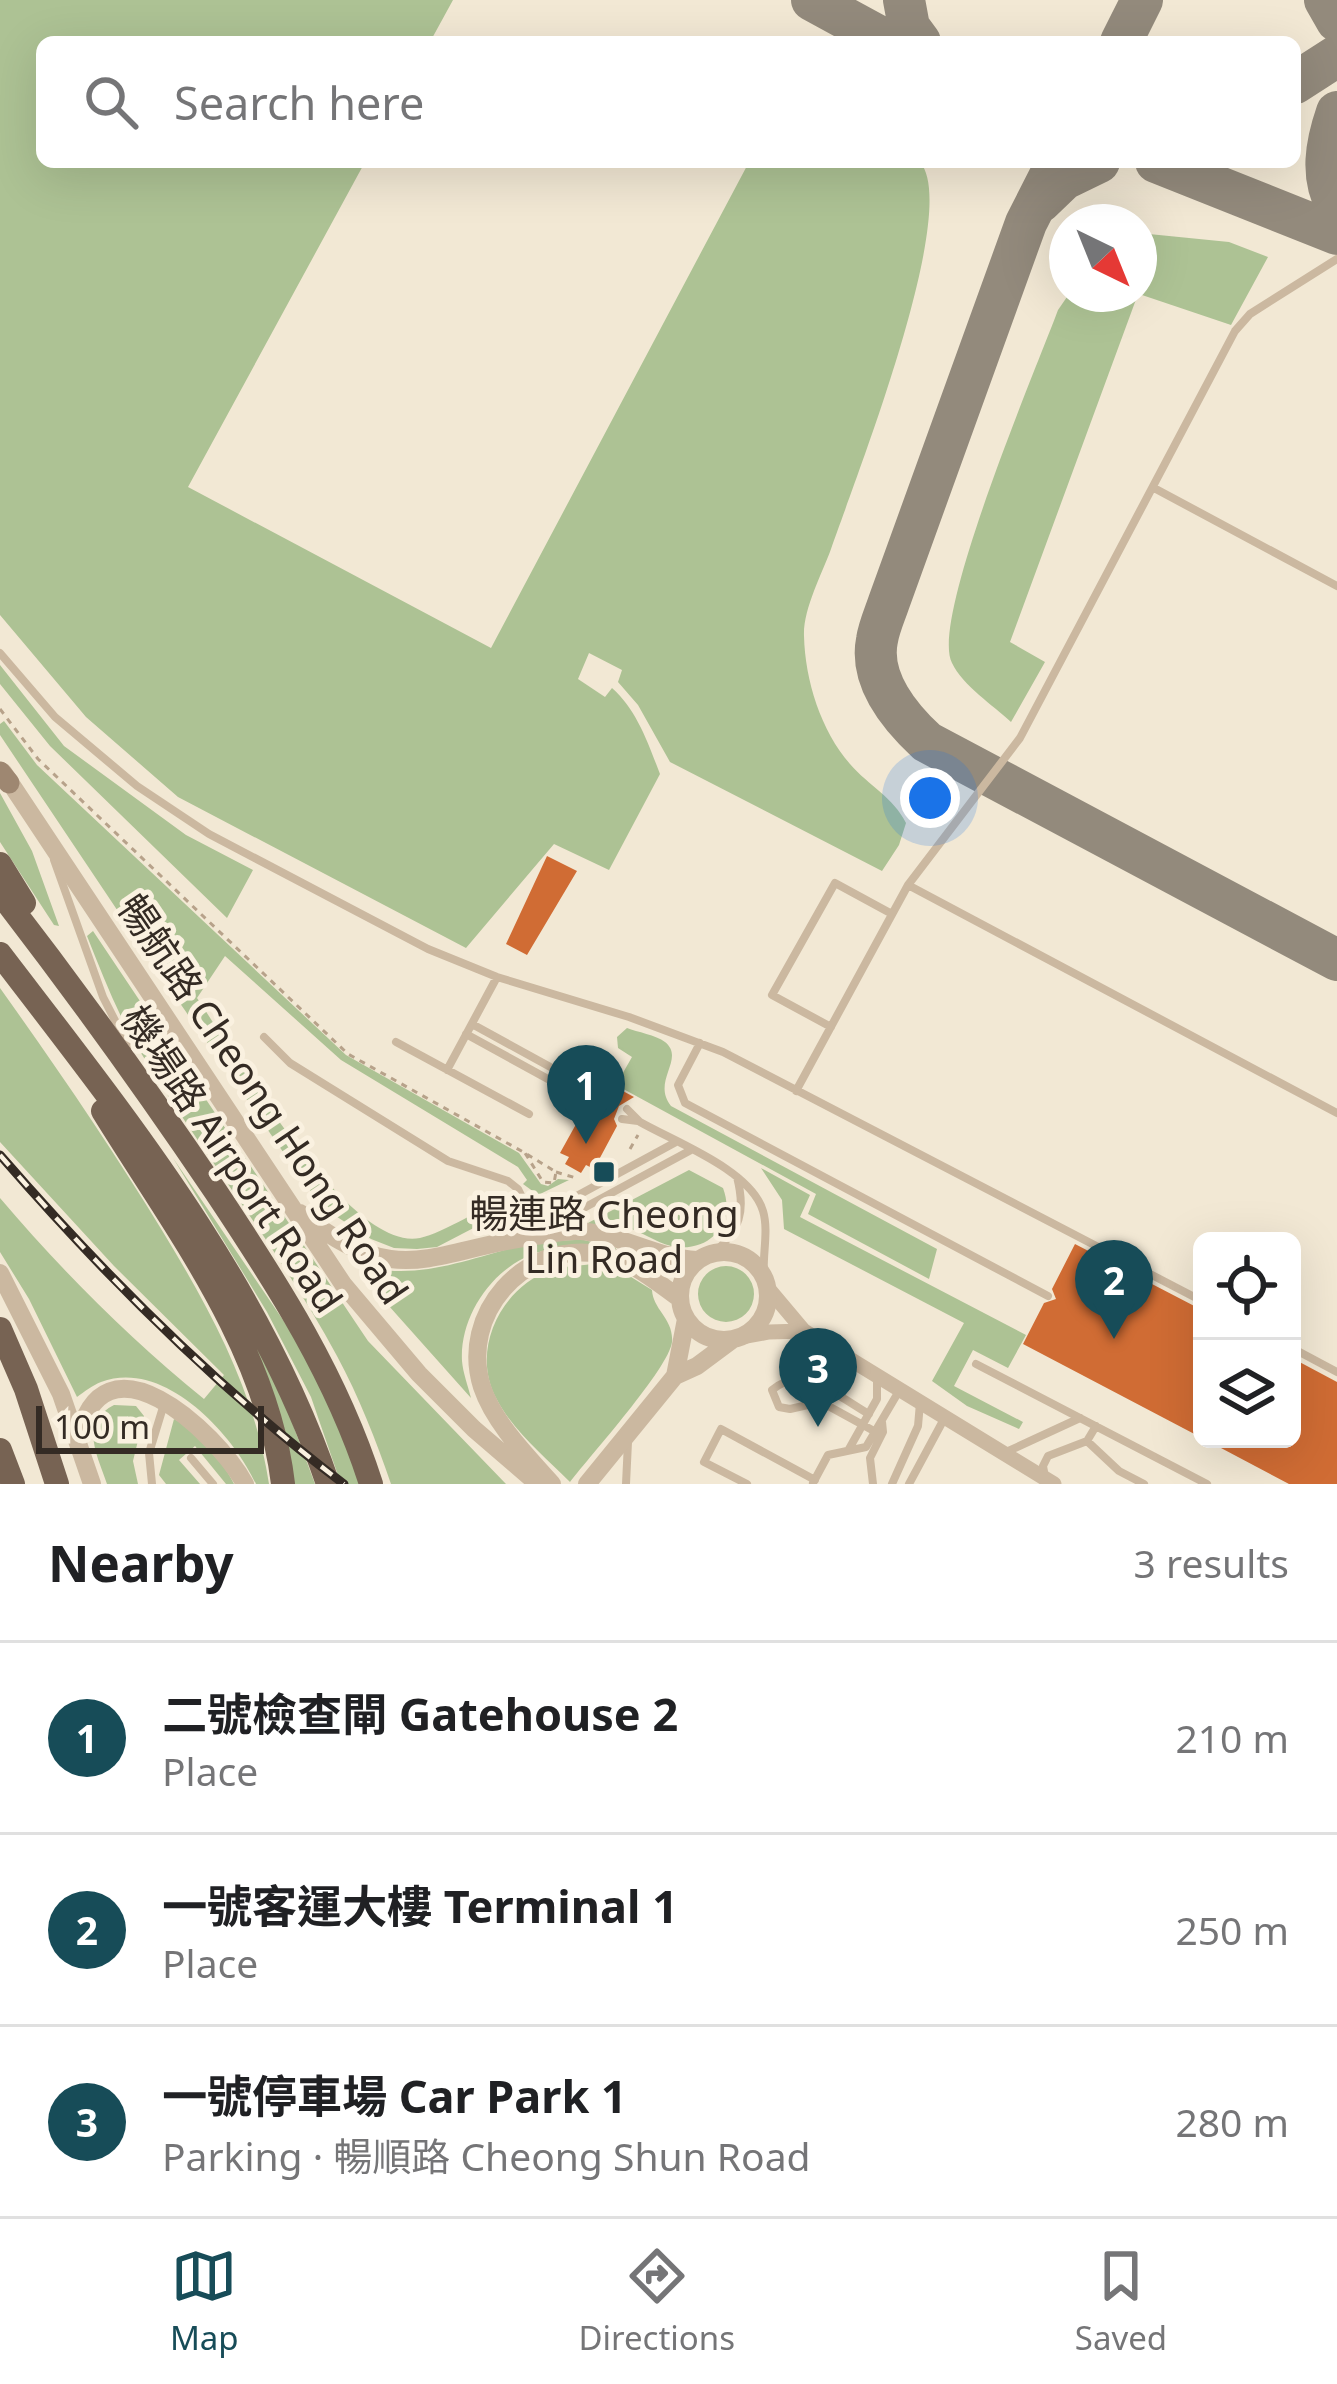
<!DOCTYPE html>
<html lang="en">
<head>
<meta charset="utf-8">
<style>
  body { margin:0; font-family:"Noto Sans","Noto Sans TC",sans-serif; background:#f6f6f6; color:#202124 }
  .controls { position:absolute; right:36px; bottom:36px; display:grid; overflow:hidden; border-radius:18px; box-shadow:0 12px 48px #0002 }
  .controls button { width:108px; height:108px; display:grid; place-items:center; padding:0; border:0; border-bottom:3px solid #e0e0e0; background:#fff; color:#202124; font:60px sans-serif }
  .compass { position:absolute; left:1049px; top:204px; width:108px; height:108px; border-radius:50%; background:#fff; box-shadow:0 12px 48px #0002; rotate:137deg }
  .scale { position:absolute; left:36px; bottom:30px; width:228px; box-sizing:border-box; padding-left:12px; border:6px solid #342b24; border-top:0; font-size:33px; line-height:42px; white-space:nowrap; color:#342b24; -webkit-text-stroke:9px #faf1e0; paint-order:stroke }
  .you { position:absolute; left:930px; top:798px; width:42px; height:42px; margin:-30px; border:9px solid #fff; border-radius:50%; background:#1a73e8; box-shadow:0 0 0 18px #1a73e833 }
  .badge { display:grid; place-items:center; width:78px; height:78px; border-radius:50%; background:#174c58; color:#fff; font-size:39px; font-weight:700 }
  .pin { position:absolute; translate:-50% -99px; filter:drop-shadow(0 3px 6px #0008) }
  .pin::after { content:''; position:absolute; top:63px; width:42px; height:36px; background:inherit; clip-path:polygon(0 0,100% 0,50% 100%) }
  .list { margin:0; padding:0; list-style:none }
  h2 { display:flex; justify-content:space-between; align-items:center; height:156px; margin:0; padding:0 48px; font-size:51px }
  h2 small { font-size:39px; font-weight:400; color:#757577 }
  .list li { display:grid; grid-template-columns:78px 1fr auto; gap:36px; align-items:center; box-sizing:border-box; height:192px; padding:0 48px; border-top:3px solid #e0e0e0 }
  .list b { display:block; font-size:45px; white-space:nowrap }
  .list p { margin:0; font-size:39px; white-space:nowrap; color:#757577 }
  .list em { font-size:39px; font-style:normal; color:#757577 }
  .icon { flex:none; width:66px; height:66px; fill:none; stroke:currentColor; stroke-width:2; stroke-linecap:round; stroke-linejoin:round }
  .map { position:relative; flex:none; width:1337px; height:1484px; overflow:hidden }
  .search { position:absolute; background:#fff; box-shadow:0 12px 48px #0002; left:36px; right:36px; top:36px; height:132px; display:flex; align-items:center; gap:30px; box-sizing:border-box; padding:0 42px; border-radius:18px; color:#757577; font-size:45px }
  .sheet { height:732px; background:#fff }
  nav { display:flex; justify-content:space-around; align-items:center; box-sizing:border-box; height:168px; border-top:3px solid #e0e0e0; background:#fff; font-size:33px; color:#757577 }
  nav a { display:grid; justify-items:center; gap:6px }
  nav .on { color:#174c58 }
  .map>svg:first-child { display:block }
</style>
</head>
<body>
<div class="map">
<svg width="1337" height="1484" viewBox="0 0 1337 1484">
  <rect width="100%" height="100%" fill="#f2e8d4"/>
  <!-- green -->
  <path fill="#adc294" d="M0,0H453L430,42H42V162H365L188,487L491,648L749,162H920C962,210 853,485 831,549C822,574 803,609 804,636C805,680 821,731 850,764C869,786 893,797 906,823L899,845L882,871L670,762L638,705L618,682L622,670L589,653L578,679L605,697L612,688C637,710 648,743 660,774L609,870L554,844L466,948L178,797L86,717L0,615Z
    M1139,233L1229,242L1268,257L1231,325L1139,294Z
    M1069,294H1138L1010,642L1045,662L1011,722C993,705 963,686 952,663C929,620 1037,367 1058,310Z
    M0,665L64,746L186,835L253,870L227,918L50,746L0,684Z
    M4,721L37,765L346,1055L519,1153L541,1184L548,1186L558,1179L569,1180L538,1195L523,1184L527,1180L518,1167L341,1060L225,956L197,998C234,1052 349,1253 420,1238C443,1233 488,1205 511,1194L516,1206L437,1247L417,1249L394,1248L371,1239L328,1211L308,1188L166,983L0,735V724Z
    M0,793L32,851L59,926L54,925L0,842Z
    M93,931L368,1341L506,1484H391C376,1440 359,1397 337,1356C280,1250 204,1156 141,1053C118,1016 103,976 87,936Z
    M0,988C57,1068 112,1148 163,1232C211,1311 255,1392 269,1484H256C233,1434 164,1358 101,1382C93,1385 84,1392 77,1397L29,1299L0,1252V1198C63,1272 129,1338 204,1399L224,1375L114,1266L0,1142Z
    M627,1028C637,1032 656,1035 665,1042C686,1059 651,1081 671,1106L937,1249L929,1279L808,1214L816,1194L616,1085L632,1057L618,1048L617,1037Z
    M173,1158L319,1373L365,1484H341L311,1397L267,1312Z
    M761,1168L810,1195L800,1217L1026,1335L1008,1368L973,1350L954,1386L1023,1422L1019,1429L967,1406L932,1381L964,1323L784,1229L782,1200Z
    M689,1170L723,1188C737,1225 707,1254 671,1246C655,1242 641,1231 625,1227C613,1224 598,1225 586,1224Z
    M584,1240L616,1248L614,1252C596,1251 576,1247 557,1249C504,1252 459,1309 462,1361C463,1373 468,1386 471,1398L364,1278L374,1269C426,1277 466,1260 516,1247C538,1241 561,1240 584,1240Z
    M591,1264L623,1272L652,1290C653,1310 674,1319 672,1342C669,1368 590,1456 570,1482C544,1456 513,1431 496,1398C470,1349 502,1285 554,1269C565,1266 579,1266 591,1264Z
    M698 1294a28 28 0 1 1 56 0a28 28 0 1 1-56 0Z
    M240,1310L270,1363L315,1484H294Z
    M114,1405L136,1406L144,1416L133,1461L138,1484H107C97,1454 79,1423 114,1405Z
    M174,1419C197,1430 223,1461 234,1484H226L195,1446L179,1460L200,1484H166L159,1475Z"/>
  <g fill="none" stroke-linecap="round" stroke-linejoin="round">
    <!-- taxiway -->
    <path stroke="#938a7c" stroke-width="42" d="M812,0L889,42
      M904,0L909,27L920,42
      M1325,0L1337,21
      M1121,42L1142,0
      M1295,83L1337,56
      M1337,112C1326,144 1320,176 1337,207
      M1057,162L1026,223L889,602C885,614 879,627 877,640C869,680 901,718 927,742L1337,960
      M1156,162L1337,234
      M1040,202L1064,179L1099,162"/>
  </g>
  <!-- building -->
  <path fill="#d06c34" d="M547,856L577,871L527,955L506,944Z
    M572,1050L596,1063L600,1057L618,1067L608,1083L634,1097L619,1106L614,1119L617,1126L594,1169L586,1165L581,1173L565,1164L569,1157L560,1153L585,1108L595,1106L602,1090L564,1065Z
    M1075,1244L1202,1310V1438L1023,1344L1044,1303L1056,1299L1052,1289Z
    M1292,1358L1337,1382V1484H1289L1204,1439H1292Z"/>
  <g fill="none" stroke-linecap="round" stroke-linejoin="round">
    <!-- path -->
    <path stroke="#b7a28a" stroke-width="3" stroke-dasharray="6 6" stroke-linecap="butt" d="M0,709L38,759L348,1054L525,1153L556,1172L554,1183L543,1182L525,1153
      M630,1149L638,1135
      M556,1172L576,1178"/>
    <!-- service -->
    <path stroke="#cbb8a0" stroke-width="8" d="M1154,488L1337,586
      M0,653L55,717L137,786L209,834L428,949L497,977L629,1017L723,1052L1202,1301
      M54,860L103,997L128,1046
      M908,885L1337,1113
      M472,1024L594,1091
      M831,1027L772,995L835,883L892,914
      M466,1034L588,1101
      M264,1037L290,1063L448,1161L508,1181L518,1189L533,1220L580,1210L691,1150
      M396,1042L529,1114
      M700,1043L678,1085L685,1103L1048,1296
      M447,1070L497,977
      M796,1091L908,885L1020,738L1235,331L1250,314L1337,259
      M627,1109L640,1122C675,1142 751,1170 763,1211C769,1231 762,1256 764,1278
      M622,1119L638,1121
      M505,1235L676,1142
      M714,1253C740,1229 746,1212 737,1177
      M1292,1348L1337,1372
      M976,1364L1207,1484
      M869,1414C841,1398 802,1364 772,1390L779,1407L790,1409L821,1402L874,1431
      M1087,1441L1119,1471L1144,1484
      M849,1449L877,1399V1376
      M1004,1453L1080,1418
      M191,1458L213,1484
      M1045,1477L1043,1466L1048,1456L1087,1441L1096,1426
      M813,1483L828,1455L866,1447L899,1391
      M152,1484L149,1453L164,1404
      M626,1484L628,1442
      M747,1484L704,1462L721,1429L815,1480
      M873,1484L870,1458L883,1432L882,1422
      M892,1484L918,1426L920,1403
      M909,1484L944,1419"/>
    <!-- minor -->
    <path stroke="#cbb8a0" stroke-width="15" d="M767,1287L804,1331L1054,1484
      M742,1337L769,1332L804,1331"/>
    <!-- tertiary -->
    <path stroke="#cbb8a0" stroke-width="18" d="M3,772L343,1284L419,1374L474,1429L538,1484
      M300,1213C398,1292 430,1251 535,1236C550,1234 566,1230 581,1231C622,1235 657,1258 697,1260
      M680 1296a44 44 0 1 1 88 0a44 44 0 1 1-88 0Z
      M0,1273L61,1394L92,1484
      M675,1376L686,1319
      M78,1441C101,1325 216,1431 245,1484
      M552,1484C527,1456 494,1423 482,1387C459,1314 524,1241 599,1254C630,1259 654,1280 679,1298
      M587,1484L675,1376L697,1366L732,1340"/>
    <!-- secondary -->
    <path stroke="#9e8771" stroke-width="21" d="M0,772L9,783"/>
    <!-- primary -->
    <path stroke="#776353" stroke-width="24" d="M0,864L24,903
      M0,893C75,990 147,1090 216,1192C278,1285 337,1377 371,1484
      M0,954C127,1120 260,1284 328,1484
      M103,1111C173,1225 267,1346 283,1484
      M0,1329L26,1389L57,1484
      M0,1450L13,1484"/>
    <defs>
      <path id="rail" d="M0,1155C104,1275 217,1388 344,1484"/>
    </defs>
    <!-- rail casing -->
    <use href="#rail" stroke="#342b24" stroke-width="9"/>
    <!-- rail -->
    <use href="#rail" stroke="#faf1e0" stroke-width="4.5" stroke-dasharray="14" stroke-linecap="butt"/>
  </g>
  <!-- markers -->
  <rect fill="#174c58" stroke="#faf1e0" stroke-width="4.5" x="592" y="1160" width="24" height="24" rx="6"/>
  <g text-anchor="middle" stroke-width="10" stroke-linejoin="round" paint-order="stroke">
    <!-- street labels -->
    <g font-size="39" fill="#342b24" stroke="#faf1e0">
      <text transform="translate(263 1099) rotate(56)" y="14">暢航路 Cheong Hong Road</text>
      <text transform="translate(232 1159) rotate(56)" y="14">機場路 Airport Road</text>
    </g>
    <!-- poi labels -->
    <g font-size="39" fill="#342b24" stroke="#faf1e0">
      <text x="604" y="1228">暢連路 Cheong<tspan x="604" dy="45">Lin Road</tspan></text>
    </g>
  </g>
</svg>
<div class="controls">
<button><svg class="icon" aria-label="locate" viewBox="0 0 24 24"><circle cx="12" cy="12" r="6"/><path d="M12 2v4M12 18v4M2 12h4M18 12h4"/></svg></button>
<button><svg class="icon" aria-label="layers" viewBox="0 0 24 24"><path d="M12 4l9 5-9 5-9-5zM3 14l9 5 9-5"/></svg></button>
</div>
<svg class="compass" viewBox="-18 -18 36 36"><path d="M0-13l5 13h-10z" fill="#e53935"/><path d="M0 13l5-13h-10z" fill="#757577"/></svg>
<div class="scale">100 m</div>
<div class="you"></div>
<div class="pin badge" style="left:586px;top:1144px">1</div>
<div class="pin badge" style="left:1114px;top:1339px">2</div>
<div class="pin badge" style="left:818px;top:1427px">3</div>
<div class="search"><svg class="icon" aria-label="search" viewBox="0 0 24 24"><circle cx="10" cy="10" r="6"/><path d="M15 15l6 6"/></svg>Search here</div>
</div>
<section class="sheet">
<h2>Nearby<small>3 results</small></h2>
<ul class="list">
<li><span class="badge">1</span><div><b>二號檢查閘 Gatehouse 2</b><p>Place</p></div><em>210 m</em></li>
<li><span class="badge">2</span><div><b>一號客運大樓 Terminal 1</b><p>Place</p></div><em>250 m</em></li>
<li><span class="badge">3</span><div><b>一號停車場 Car Park 1</b><p>Parking · 暢順路 Cheong Shun Road</p></div><em>280 m</em></li>
</ul>
</section>
<nav>
<a class="on"><svg class="icon" aria-label="map" viewBox="0 0 24 24"><path d="M3 6l6-2 6 2 6-2v14l-6 2-6-2-6 2zM9 4v14M15 6v14"/></svg>Map</a>
<a><svg class="icon" aria-label="directions" viewBox="0 0 24 24"><path d="M12 3l9 9-9 9-9-9zM9 14v-3h6M13 9l2 2-2 2"/></svg>Directions</a>
<a><svg class="icon" aria-label="saved" viewBox="0 0 24 24"><path d="M7 4h10v16l-5-4-5 4z"/></svg>Saved</a>
</nav>
</body>
</html>
